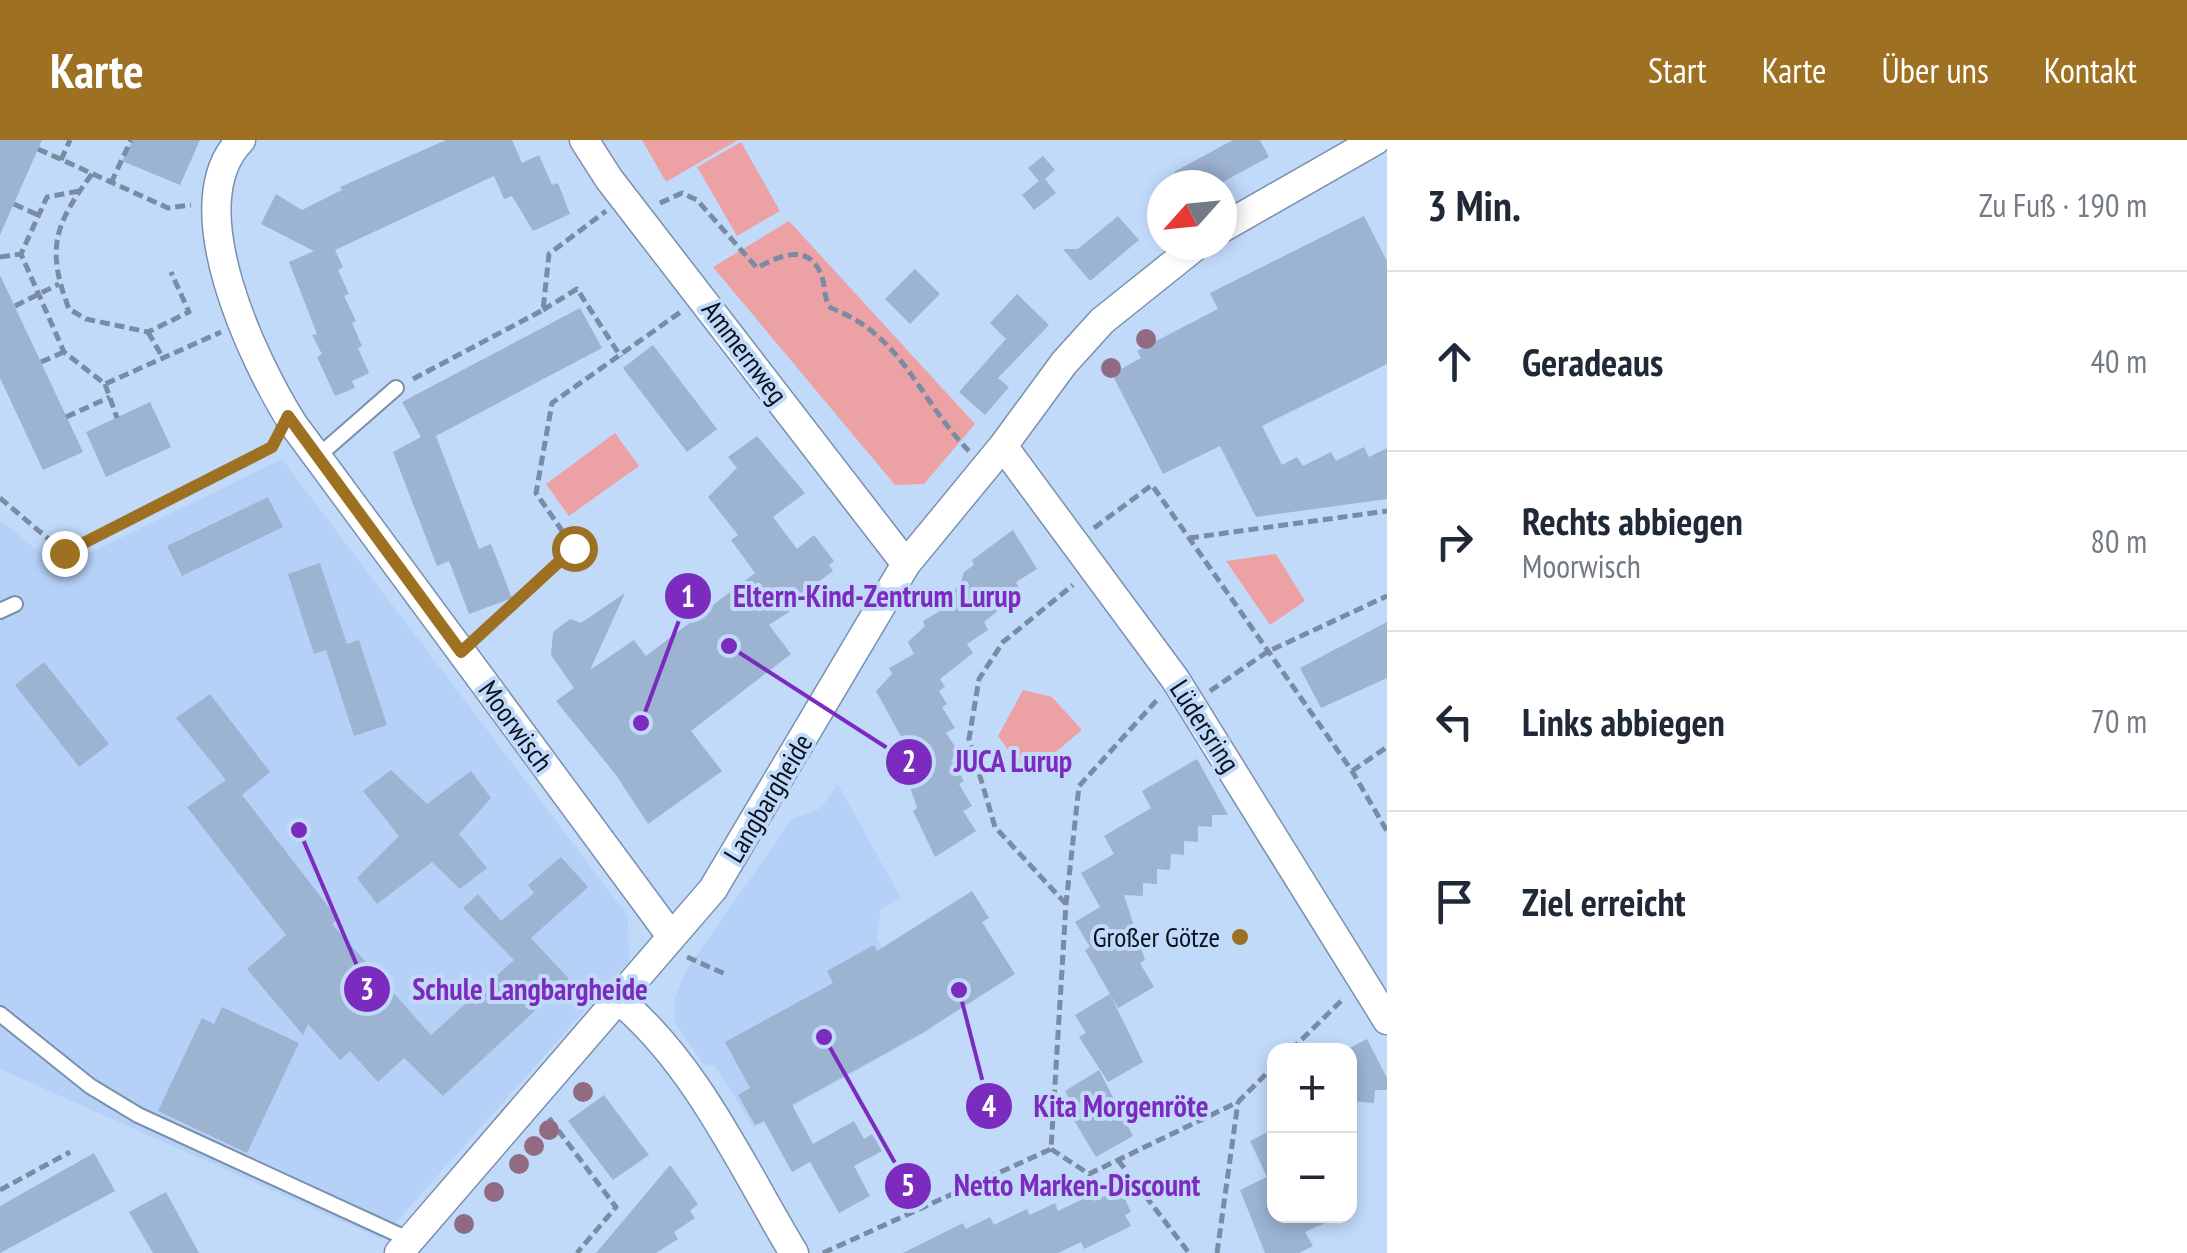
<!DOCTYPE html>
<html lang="de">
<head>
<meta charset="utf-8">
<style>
  body { margin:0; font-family:"PT Sans Narrow",sans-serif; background:#f6f6f7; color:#1f2937 }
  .controls { position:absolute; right:30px; bottom:30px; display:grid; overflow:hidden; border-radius:20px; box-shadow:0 5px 15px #0003 }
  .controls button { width:90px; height:90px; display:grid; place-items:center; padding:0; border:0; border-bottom:2px solid #e0e1e3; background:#fff; color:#1f2937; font:50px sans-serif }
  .compass { position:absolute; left:1147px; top:30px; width:90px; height:90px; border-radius:50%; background:#fff; box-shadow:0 5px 15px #0003; rotate:243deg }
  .stop { position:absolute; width:30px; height:30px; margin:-22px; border:8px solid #9e7021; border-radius:50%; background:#fff }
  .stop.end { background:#9e7021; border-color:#fff; box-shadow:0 2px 10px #0008 }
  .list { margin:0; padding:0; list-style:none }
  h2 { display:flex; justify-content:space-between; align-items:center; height:130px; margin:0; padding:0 40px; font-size:42px }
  h2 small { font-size:32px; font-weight:400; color:#747a83 }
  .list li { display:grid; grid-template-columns:65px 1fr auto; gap:30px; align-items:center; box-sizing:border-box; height:180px; padding:0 40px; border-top:2px solid #e0e1e3 }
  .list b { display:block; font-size:38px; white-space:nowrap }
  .list p { margin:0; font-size:32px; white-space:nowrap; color:#747a83 }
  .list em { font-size:32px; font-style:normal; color:#747a83 }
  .icon { flex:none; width:55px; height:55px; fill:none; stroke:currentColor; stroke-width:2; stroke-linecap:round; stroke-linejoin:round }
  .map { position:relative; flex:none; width:1387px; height:1113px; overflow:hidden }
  header { display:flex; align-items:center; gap:60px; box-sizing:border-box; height:140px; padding:0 50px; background:#9e7021; color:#fff }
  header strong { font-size:48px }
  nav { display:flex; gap:55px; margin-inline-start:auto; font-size:35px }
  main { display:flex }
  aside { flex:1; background:#fff }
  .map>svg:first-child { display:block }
</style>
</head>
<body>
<header>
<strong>Karte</strong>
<nav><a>Start</a><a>Karte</a><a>Über uns</a><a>Kontakt</a></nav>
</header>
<main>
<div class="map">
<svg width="1387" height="1113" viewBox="0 0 1387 1113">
  <rect width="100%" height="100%" fill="#c2dafa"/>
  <!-- built -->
  <path fill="#b6d1f8" d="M282,319L628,776L629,821L381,1099L0,929V380L59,428Z
    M838,644L901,758L881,769L877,799L932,889L754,988L715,926L703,924L674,881L675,858L685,832L792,679L821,668Z"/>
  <!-- green -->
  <path fill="#eca2a4" d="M642,0H738L666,42Z
    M741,2L780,71L737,96L697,27Z
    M789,81L975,284L924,344L895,345L713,127Z
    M615,293L639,326L569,376L546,344Z
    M1276,414L1305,461L1270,485L1226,421Z
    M1023,550L1052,557L1082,590L1027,636L998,596Z"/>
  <!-- building -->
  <path fill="#9cb3d2" d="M0,0H42L0,95Z
    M133,0H200L180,45L122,21Z
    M446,0H512L522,23L539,15L552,45L558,43L570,74L533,91L512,56L504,59L494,36L335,110L343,127L338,130L349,154L344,156L356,181L352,183L362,206L358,208L369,233L352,241L355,248L335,256L317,217L322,214L312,195L317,194L289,122L314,111L261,84L276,54L302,70L342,50L340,47Z
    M1233,0H1260L1269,17L1217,45H1181L1174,32Z
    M1043,16L1055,30L1045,39L1056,53L1034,70L1022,55L1039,41L1028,28Z
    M1118,76L1139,100L1090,141L1063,109H1078Z
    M1364,76L1387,121V224L1262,286L1282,325L1297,317L1303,326L1331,312L1336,321L1364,307L1369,317L1387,308V359L1256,377L1220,306L1163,334L1112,234L1141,218L1137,211L1218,169L1210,153Z
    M915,129L940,154L910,184L885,159Z
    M0,135L83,312L43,330L0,238Z
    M1017,154L1049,185L998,238L1009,247L985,275L959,252L1006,199L990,183Z
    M580,168L602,208L436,296L479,409L491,404L512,458L469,474L449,421L437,426L393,312L421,297L402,262Z
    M653,205L717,289L687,312L623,228Z
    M150,262L171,307L106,337L86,292Z
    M757,296L805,353L773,377L797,409L814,395L834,421L829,425L833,431L818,442L824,449L769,485L791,514L691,591L722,631L648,684L616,635L556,561L574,548L551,515L553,492L570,479L581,483L625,453L590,530L634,500L646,516L755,433L731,400L738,395L708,357L737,328L728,317Z
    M268,357L283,387L182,436L167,406Z
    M1013,390L1037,429L1016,442L1021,452L984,482L988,490L967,504L973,513L940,539L945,547L939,551L947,564L942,567L955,588L946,593L960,614L951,620L964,641L959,644L972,666L963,671L976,691L935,717L913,671L917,668L909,644L914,641L905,617L910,613L876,551L892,534L889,528L914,514L908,502L925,486L923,481L945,468L941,463L960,445L964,432L974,425L972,420Z
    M320,423L347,504L359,500L387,585L354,596L326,510L314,514L288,434Z
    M1387,482V538L1321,568L1300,528Z
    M44,522L109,604L79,627L15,545Z
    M210,554L270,632L242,655L338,779L332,784L431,895L514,820L463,768L478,754L501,781L534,753L528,745L561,717L588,747L531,798L569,839L443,956L404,918L378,942L350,911L340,920L308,884L303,895L247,829L286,795L187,667L226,640L176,578Z
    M1197,619L1228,675H1212V687L1198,686V702L1184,701V715L1171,714L1170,730L1157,729V744L1143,743V756L1124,755L1145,820L1140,823L1154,847L1118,868L1085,810L1090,807L1075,782L1100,767L1081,733L1114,714L1104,696L1151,668L1142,651Z
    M391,630L427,664L471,631L491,658L459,694L487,728L460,749L432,722L377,764L357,738L399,696L363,651Z
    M972,751L989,778L982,782L1015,834L924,892L792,965L813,1004L854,981L864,999L872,994L882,1011L854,1026L870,1056L839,1073L810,1022L792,1032L764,981L755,985L738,955L750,948L725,902L833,843L827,831L874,805L877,811Z
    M1110,854L1143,922L1108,942L1079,897L1086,893L1075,875Z
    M222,867L299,903L247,1013L158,971L202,878L214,884Z
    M1367,899L1387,938V950H1375L1374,963L1350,961V908Z
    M1099,930L1133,996L1096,1017L1069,972L1075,969L1065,951Z
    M604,955L649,1015L613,1040L568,981Z
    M1274,989V1076H1341L1305,1092L1313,1106L1299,1113H1265L1240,1050L1267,1037L1250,1001Z
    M94,1013L115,1051L0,1113V1066Z
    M670,1025L698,1064L690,1071L695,1078L674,1092L678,1099L656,1113H596Z
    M1120,1048L1131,1072L1125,1075L1131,1086L1084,1109L1081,1102L1058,1113H903L963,1083L966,1089L990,1077L994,1085L1027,1069L1030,1075L1055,1063L1058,1071L1091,1055L1095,1061Z
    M166,1052L199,1113H153L129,1072Z"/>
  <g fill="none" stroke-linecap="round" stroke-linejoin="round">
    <defs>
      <path id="service" d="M317,317L396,248
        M0,471L15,464
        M0,874L90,946L138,975L410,1100"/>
      <path id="minor" d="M241,0C177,64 254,222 293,284L671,796
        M584,0L609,39L906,424
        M1222,88L1376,0
        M1003,306L1175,539L1387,880
        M619,860C697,925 742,1027 794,1113
        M399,1113L713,749L906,424L1003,306L1064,223L1102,181L1197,105"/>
    </defs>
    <!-- service casing -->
    <use href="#service" stroke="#7a8fae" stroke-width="18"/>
    <!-- minor casing -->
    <use href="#minor" stroke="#7a8fae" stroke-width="31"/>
    <!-- path -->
    <path stroke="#7a8ca4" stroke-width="5" stroke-dasharray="10 5" stroke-linecap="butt" d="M38,9L168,68L191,65
      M61,20L70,0
      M92,34C54,85 46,109 69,169L86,179L148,192L189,172L171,132
      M111,43L131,0
      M79,51L47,57L21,114L64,212L105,244L221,192
      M660,63L682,53L697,60L757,128C780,115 810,102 822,137C826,149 823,158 831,168C904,196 918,259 969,311
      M14,64L38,75
      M0,117L21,114
      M15,166L59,144
      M543,170L577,149L621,217
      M148,192L163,218
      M41,222L64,212
      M413,239L543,170L549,114L606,71
      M105,244L117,278
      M66,277L110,257
      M0,358L65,413L273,307L275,301
      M1094,388L1152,345L1352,631L1387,691
      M1189,398L1387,371
      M478,496L574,408L536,353L552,263L682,171
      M1210,551L1267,512L1387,456
      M1352,631L1387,607
      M1066,764L995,687L969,599L979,539L1003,502L1073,445
      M687,817L725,834
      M1291,910L1341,861
      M549,978L616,1067L577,1113
      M1051,1009L1089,1034L1238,962L1274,926
      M1118,1020L1189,1113
      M0,1050L70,1012
      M823,1113L1051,1009L1066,764L1079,646L1157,560
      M1217,1113L1238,962"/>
    <!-- service -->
    <use href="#service" stroke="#fff" stroke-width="14"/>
    <!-- minor -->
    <use href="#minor" stroke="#fff" stroke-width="28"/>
  </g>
  <!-- trees -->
  <g fill="#926b83">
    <circle cx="1146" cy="199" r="10"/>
    <circle cx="1111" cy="228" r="10"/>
    <circle cx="583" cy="952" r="10"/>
    <circle cx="549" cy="990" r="10"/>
    <circle cx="534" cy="1006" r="10"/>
    <circle cx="519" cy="1024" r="10"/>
    <circle cx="494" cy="1052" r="10"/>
    <circle cx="464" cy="1084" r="10"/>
  </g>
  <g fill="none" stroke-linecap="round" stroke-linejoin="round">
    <!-- route -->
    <path stroke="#9e7021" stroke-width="12" d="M64,413L272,307L288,276L461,512L574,408"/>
  </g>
  <!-- markers -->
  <circle fill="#9e7021" stroke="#c2dafa" stroke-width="4" cx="1240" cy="797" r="10"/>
  <g text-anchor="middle" stroke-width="8" stroke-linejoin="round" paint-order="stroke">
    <!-- street labels -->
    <g font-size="28" fill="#09111c" stroke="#c2dafa">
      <text transform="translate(745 212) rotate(53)" y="10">Ammernweg</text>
      <text transform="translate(516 586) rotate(54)" y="10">Moorwisch</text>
      <text transform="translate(1205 586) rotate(57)" y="10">Lüdersring</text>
      <text transform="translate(768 658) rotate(-59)" y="10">Langbargheide</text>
    </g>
    <!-- poi labels -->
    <g font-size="28" fill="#09111c" stroke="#c2dafa" text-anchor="end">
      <text x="1220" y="807">Großer Götze</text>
    </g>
  </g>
  <!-- callouts -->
  <path fill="none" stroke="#7b2cbf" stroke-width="4" d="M641 583L688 456M729 506L909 622M299 690L367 849M959 850L989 966M824 897L908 1046"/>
  <g fill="#7b2cbf" stroke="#c2dafa" stroke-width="4">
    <circle cx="641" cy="583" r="10"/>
    <circle cx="729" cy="506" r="10"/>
    <circle cx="299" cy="690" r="10"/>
    <circle cx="959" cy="850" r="10"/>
    <circle cx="824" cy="897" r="10"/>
    <circle cx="688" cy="456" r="25"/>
    <circle cx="909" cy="622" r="25"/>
    <circle cx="367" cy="849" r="25"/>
    <circle cx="989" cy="966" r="25"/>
    <circle cx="908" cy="1046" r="25"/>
  </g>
  <g font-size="30" text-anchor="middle" font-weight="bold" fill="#fff">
    <text x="688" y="467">1</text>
    <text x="909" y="632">2</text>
    <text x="367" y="860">3</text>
    <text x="989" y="977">4</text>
    <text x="908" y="1056">5</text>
  </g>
  <g font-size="30" text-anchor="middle" font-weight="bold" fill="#7b2cbf" stroke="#c2dafa" stroke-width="8" stroke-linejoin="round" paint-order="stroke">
    <text x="877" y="467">Eltern-Kind-Zentrum Lurup</text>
    <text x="1013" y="632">JUCA Lurup</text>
    <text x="530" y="860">Schule Langbargheide</text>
    <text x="1121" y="977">Kita Morgenröte</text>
    <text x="1077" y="1056">Netto Marken-Discount</text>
  </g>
</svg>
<div class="controls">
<button>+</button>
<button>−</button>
</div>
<svg class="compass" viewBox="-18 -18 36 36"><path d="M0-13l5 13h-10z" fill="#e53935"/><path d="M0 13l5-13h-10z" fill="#747a83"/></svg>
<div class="stop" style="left:574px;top:408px"></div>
<div class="stop end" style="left:64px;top:413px"></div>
</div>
<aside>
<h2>3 Min.<small>Zu Fuß · 190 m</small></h2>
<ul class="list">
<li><svg class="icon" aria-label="ahead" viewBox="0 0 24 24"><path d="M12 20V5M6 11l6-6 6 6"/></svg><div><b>Geradeaus</b></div><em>40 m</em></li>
<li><svg class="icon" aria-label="right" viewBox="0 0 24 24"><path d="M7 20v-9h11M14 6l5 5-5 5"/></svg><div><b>Rechts abbiegen</b><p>Moorwisch</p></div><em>80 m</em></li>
<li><svg class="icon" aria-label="left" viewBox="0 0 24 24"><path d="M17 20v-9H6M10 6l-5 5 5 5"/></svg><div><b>Links abbiegen</b></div><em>70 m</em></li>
<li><svg class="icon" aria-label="arrive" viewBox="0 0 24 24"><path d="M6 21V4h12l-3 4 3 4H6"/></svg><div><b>Ziel erreicht</b></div></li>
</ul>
</aside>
</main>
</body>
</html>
